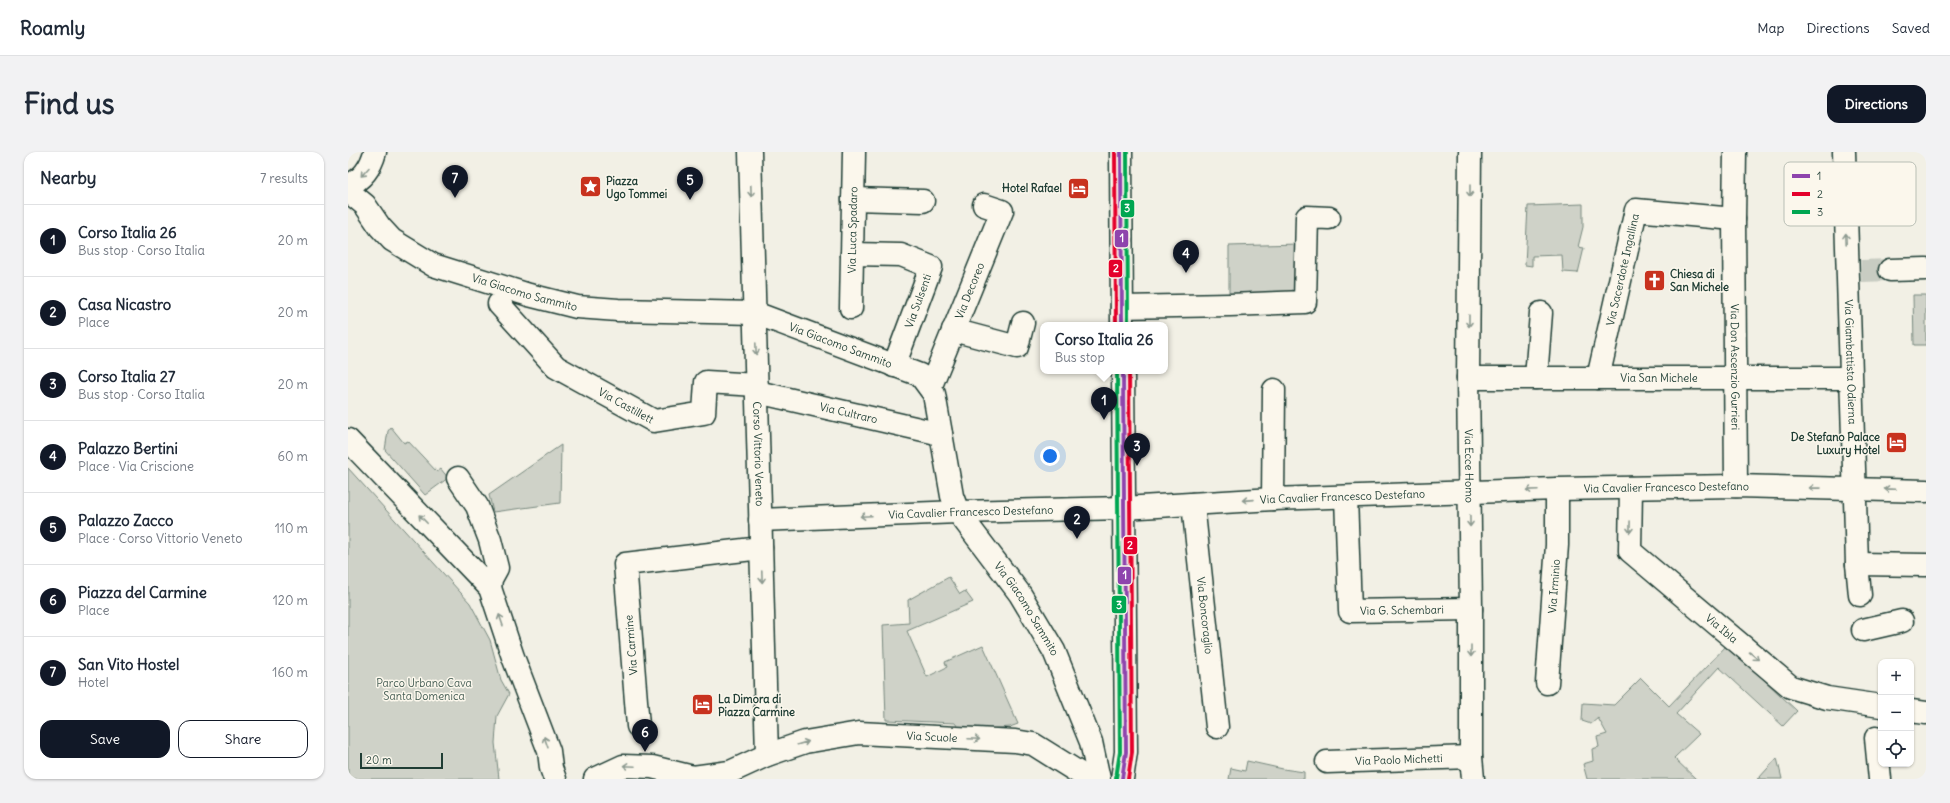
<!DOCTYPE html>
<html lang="en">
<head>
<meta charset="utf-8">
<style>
  body { margin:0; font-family:Delius,sans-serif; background:#f2f2f3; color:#1f2937 }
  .controls { position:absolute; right:12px; bottom:12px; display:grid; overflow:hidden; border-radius:8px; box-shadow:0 1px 3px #0004 }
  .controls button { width:36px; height:36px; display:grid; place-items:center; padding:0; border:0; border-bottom:1px solid #e0e1e3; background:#fff; color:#1f2937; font:20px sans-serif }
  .scale { position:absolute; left:12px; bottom:10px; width:83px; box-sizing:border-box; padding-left:4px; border:2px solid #1f3d34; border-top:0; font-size:11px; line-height:14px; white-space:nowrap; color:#1f3d34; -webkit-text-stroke:3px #fbf7ec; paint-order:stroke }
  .you { position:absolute; left:702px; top:304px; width:14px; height:14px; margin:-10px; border:3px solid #fff; border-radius:50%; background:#1a73e8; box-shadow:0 0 0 6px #1a73e833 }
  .badge { display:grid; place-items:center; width:26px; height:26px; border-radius:50%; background:#111827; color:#fff; font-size:13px; font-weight:700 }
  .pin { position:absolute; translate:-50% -33px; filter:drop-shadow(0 1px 2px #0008) }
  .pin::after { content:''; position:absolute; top:21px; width:14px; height:12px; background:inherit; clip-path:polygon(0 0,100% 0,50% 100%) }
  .popup { position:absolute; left:692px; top:170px; width:128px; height:52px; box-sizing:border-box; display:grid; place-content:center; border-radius:8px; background:#fff; filter:drop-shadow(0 1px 3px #0005); font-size:13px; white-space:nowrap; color:#747a83 }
  .popup b { font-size:15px; color:#1f2937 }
  .popup::after { content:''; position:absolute; left:50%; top:100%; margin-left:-8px; border:8px solid transparent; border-top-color:#fff }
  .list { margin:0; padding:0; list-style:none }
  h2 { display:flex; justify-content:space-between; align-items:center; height:52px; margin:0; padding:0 16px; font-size:17px }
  h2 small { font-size:13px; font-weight:400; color:#747a83 }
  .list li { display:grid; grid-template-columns:26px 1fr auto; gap:12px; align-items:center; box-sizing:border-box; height:72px; padding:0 16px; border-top:1px solid #e0e1e3 }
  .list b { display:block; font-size:15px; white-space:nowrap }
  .list p { margin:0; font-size:13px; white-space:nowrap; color:#747a83 }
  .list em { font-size:13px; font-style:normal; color:#747a83 }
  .actions { display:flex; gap:8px; padding:12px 16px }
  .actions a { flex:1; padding:9px 0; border:1px solid #111827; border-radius:12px; text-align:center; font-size:14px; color:#111827 }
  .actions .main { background:#111827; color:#fff }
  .icon { flex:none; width:22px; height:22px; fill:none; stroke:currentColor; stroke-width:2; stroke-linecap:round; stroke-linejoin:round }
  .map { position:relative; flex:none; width:1578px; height:627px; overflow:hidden; border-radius:12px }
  header { display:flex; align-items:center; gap:24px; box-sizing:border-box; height:56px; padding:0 20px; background:#fff; border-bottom:1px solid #e0e1e3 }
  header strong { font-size:19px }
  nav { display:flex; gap:22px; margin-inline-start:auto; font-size:14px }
  .intro { display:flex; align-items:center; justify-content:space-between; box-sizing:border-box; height:96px; padding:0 24px }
  h1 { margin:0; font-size:28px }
  .button { padding:10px 18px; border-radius:12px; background:#111827; color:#fff; font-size:14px; font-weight:700 }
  main { display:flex; gap:24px; padding:0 24px }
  aside { flex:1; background:#fff; border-radius:12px; box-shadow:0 1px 3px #0004 }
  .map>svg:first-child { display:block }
</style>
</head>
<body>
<header>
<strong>Roamly</strong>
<nav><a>Map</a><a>Directions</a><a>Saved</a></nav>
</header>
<div class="intro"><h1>Find us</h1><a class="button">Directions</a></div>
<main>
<aside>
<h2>Nearby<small>7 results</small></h2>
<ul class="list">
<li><span class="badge">1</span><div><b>Corso Italia 26</b><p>Bus stop · Corso Italia</p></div><em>20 m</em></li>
<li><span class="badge">2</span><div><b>Casa Nicastro</b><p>Place</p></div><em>20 m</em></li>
<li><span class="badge">3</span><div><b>Corso Italia 27</b><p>Bus stop · Corso Italia</p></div><em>20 m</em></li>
<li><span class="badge">4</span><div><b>Palazzo Bertini</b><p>Place · Via Criscione</p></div><em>60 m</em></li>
<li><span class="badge">5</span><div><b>Palazzo Zacco</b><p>Place · Corso Vittorio Veneto</p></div><em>110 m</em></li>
<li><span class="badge">6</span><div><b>Piazza del Carmine</b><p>Place</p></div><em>120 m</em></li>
<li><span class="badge">7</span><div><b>San Vito Hostel</b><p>Hotel</p></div><em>160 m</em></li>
</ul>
<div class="actions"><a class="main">Save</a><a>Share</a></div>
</aside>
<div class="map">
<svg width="1578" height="627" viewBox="0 0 1578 627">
  <rect width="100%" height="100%" fill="#f2f0e5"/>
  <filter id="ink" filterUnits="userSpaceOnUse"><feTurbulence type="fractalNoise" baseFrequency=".025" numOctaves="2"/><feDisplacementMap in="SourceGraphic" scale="8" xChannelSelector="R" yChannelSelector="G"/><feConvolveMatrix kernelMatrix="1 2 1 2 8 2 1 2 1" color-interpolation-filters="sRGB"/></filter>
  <g filter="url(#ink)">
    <!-- green -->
    <path fill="#cfd2c8" stroke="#77887e" d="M1235,52V75L1230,95L1236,96L1230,121L1215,120L1214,103L1184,104V114L1177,113L1180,54Z
      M950,92L949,147L881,149V94Z
      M1578,143V193H1566L1565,143Z
      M43,275L56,291L60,289L89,320L93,317L100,326L77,343L37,298L40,279Z
      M213,293L212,351L145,360L141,343Z
      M0,316L122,451L142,488L153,528L161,542L149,564L147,591L151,627H0Z
      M601,425L612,442L617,439L625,450L559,479L579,525L599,515L597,510L635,493L670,572L662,575L613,579L607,571L538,568L535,473L561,471L560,448Z
      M1379,493L1449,559L1435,574L1371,515L1328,562L1351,582L1326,606L1348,627H1239L1235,612L1245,609L1244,597L1251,595L1249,585L1259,582L1250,566L1243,572L1234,569L1235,551L1266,553L1293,526L1321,554Z
      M1429,606L1434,627H1409L1411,626Z
      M899,609L935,617L956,620V627H881L883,616L897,619Z"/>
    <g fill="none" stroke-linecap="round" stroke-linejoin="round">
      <!-- minor-tunnel -->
      <path stroke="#c8ccc2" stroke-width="22" stroke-dasharray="22 11" stroke-linecap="butt" d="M1513,119L1542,118"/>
      <defs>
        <g id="minor">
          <path id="s1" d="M402,0L419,603"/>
          <path d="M773,0L774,173"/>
          <path id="s2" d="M1122,0L1120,226L1123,457V605L1125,627"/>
          <path id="s3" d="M1387,0L1386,67L1388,334"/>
          <path id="s4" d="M1496,0L1509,412L1512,443"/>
          <path d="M0,33C14,28 23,15 27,0"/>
          <path id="s5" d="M0,39L17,53L32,75L44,88L85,113L181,143L229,155L270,158L407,161L572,223L586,242L604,344L610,360L672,442L706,499L743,590L751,627"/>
          <path d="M505,47L575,49"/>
          <path d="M504,102L553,103L583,115L546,214"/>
          <path d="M1542,118L1578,117"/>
          <path id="s6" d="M151,152L208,215L306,269L356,261L358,230L409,233"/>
          <path d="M774,155L882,153L957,150L959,65L981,66"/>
          <path id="s7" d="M503,156L506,0"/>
          <path d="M605,178L669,195L675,171"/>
          <path id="s8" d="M1120,226H1502"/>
          <path d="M1188,226L1193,161"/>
          <path id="s9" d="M1250,226L1288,58L1386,67"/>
          <path id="s10" d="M582,236L654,59L636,53"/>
          <path id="s11" d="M409,240L593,282"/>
          <path d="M0,288L142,436L165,505L201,599L203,616L207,627"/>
          <path d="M110,326L129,354L142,388L149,416L143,427L142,436"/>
          <path id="s12" d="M1283,336L1282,399L1443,535L1479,546L1533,554"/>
          <path id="s13" d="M998,345L1002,459L1123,457"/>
          <path d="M925,347L926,238"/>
          <path id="s14" d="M845,352L869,575"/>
          <path id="s15" d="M412,368L610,360L776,356L925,347L1209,337L1388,334L1578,339"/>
          <path d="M1509,412L1578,413"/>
          <path d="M1515,478L1554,469"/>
          <path id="s16" d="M1199,531L1209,393V337"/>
          <path d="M1563,559L1578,561"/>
          <path d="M290,574L277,412L413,396"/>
          <path d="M1528,586L1532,627"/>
          <path id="s17" d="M979,610L1123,605"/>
          <path id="s18" d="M247,627L275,614L304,615L345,625L382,620L419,603L457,590L511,581L667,589L685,592L741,627"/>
          <path d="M774,627L778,600L775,219"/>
        </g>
      </defs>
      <!-- minor casing -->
      <use href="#minor" stroke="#1f3d34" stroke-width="25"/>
      <!-- minor -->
      <use href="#minor" stroke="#fbf7ec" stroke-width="22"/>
      <defs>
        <path id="bus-1" d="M773,0L774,173
          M774,627L778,600L775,219"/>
        <path id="bus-2" d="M767,0L768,173
          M780,627L784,600L781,219"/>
        <path id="bus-3" d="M779,0L780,173
          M768,626L772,600L769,219"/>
      </defs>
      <!-- bus-1 casing -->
      <use href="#bus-1" stroke="#fbf7ec" stroke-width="7"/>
      <!-- bus-2 casing -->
      <use href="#bus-2" stroke="#fbf7ec" stroke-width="7"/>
      <!-- bus-3 casing -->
      <use href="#bus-3" stroke="#fbf7ec" stroke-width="7"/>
      <!-- bus-1 -->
      <use href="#bus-1" stroke="#8e44ad" stroke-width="4"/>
      <!-- bus-2 -->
      <use href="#bus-2" stroke="#e4002b" stroke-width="4"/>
      <!-- bus-3 -->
      <use href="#bus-3" stroke="#00a651" stroke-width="4"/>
    </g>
    <!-- one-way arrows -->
    <defs><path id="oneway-shaft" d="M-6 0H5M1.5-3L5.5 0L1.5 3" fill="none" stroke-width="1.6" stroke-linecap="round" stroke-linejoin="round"/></defs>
    <g stroke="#8d9a90">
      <use href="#oneway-shaft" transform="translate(17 20) rotate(132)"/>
      <use href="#oneway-shaft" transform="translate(403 39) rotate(88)"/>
      <use href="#oneway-shaft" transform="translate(1122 39) rotate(90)"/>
      <use href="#oneway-shaft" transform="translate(1498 87) rotate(-92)"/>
      <use href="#oneway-shaft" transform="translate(1121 169) rotate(90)"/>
      <use href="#oneway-shaft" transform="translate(408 197) rotate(88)"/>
      <use href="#oneway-shaft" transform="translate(1467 336) rotate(-179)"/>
      <use href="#oneway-shaft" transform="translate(1542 337) rotate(-178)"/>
      <use href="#oneway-shaft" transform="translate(1184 338) rotate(178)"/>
      <use href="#oneway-shaft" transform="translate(900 348) rotate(176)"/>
      <use href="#oneway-shaft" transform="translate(518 364) rotate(177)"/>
      <use href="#oneway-shaft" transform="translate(75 367) rotate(-134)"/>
      <use href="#oneway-shaft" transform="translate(1122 369) rotate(89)"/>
      <use href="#oneway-shaft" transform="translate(1282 375) rotate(91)"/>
      <use href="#oneway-shaft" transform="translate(414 425) rotate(88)"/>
      <use href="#oneway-shaft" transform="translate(153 468) rotate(-109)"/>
      <use href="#oneway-shaft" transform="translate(1123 499) rotate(90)"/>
      <use href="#oneway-shaft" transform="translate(1406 504) rotate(40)"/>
      <use href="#oneway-shaft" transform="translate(626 587) rotate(3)"/>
      <use href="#oneway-shaft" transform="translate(198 590) rotate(-109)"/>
      <use href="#oneway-shaft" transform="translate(455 591) rotate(-16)"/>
      <use href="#oneway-shaft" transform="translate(281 614) rotate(-177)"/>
    </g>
  </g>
  <!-- icons -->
  <defs>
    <symbol id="sight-square" viewBox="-11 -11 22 22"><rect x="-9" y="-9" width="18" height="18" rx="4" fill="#c8321e" stroke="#fbf7ec"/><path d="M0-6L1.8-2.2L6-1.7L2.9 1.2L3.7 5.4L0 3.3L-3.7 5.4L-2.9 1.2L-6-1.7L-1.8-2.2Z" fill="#fff"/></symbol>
    <symbol id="hotel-square" viewBox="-11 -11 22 22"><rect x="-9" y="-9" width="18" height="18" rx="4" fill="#c8321e" stroke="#fbf7ec"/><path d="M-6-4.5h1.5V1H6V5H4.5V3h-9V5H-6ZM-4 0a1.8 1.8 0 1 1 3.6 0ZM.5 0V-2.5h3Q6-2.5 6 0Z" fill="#fff"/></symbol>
    <symbol id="church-square" viewBox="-11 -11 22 22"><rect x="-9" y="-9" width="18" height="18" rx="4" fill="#c8321e" stroke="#fbf7ec"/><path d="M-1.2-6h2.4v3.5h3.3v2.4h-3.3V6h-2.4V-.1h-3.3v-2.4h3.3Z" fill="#fff"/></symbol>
  </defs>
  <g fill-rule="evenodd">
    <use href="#sight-square" x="230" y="22" width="25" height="25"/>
    <use href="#hotel-square" x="718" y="24" width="25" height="25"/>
    <use href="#church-square" x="1294" y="116" width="25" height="25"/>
    <use href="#hotel-square" x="1536" y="278" width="25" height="25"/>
    <use href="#hotel-square" x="342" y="540" width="25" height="25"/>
  </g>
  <g text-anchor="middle" stroke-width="3" stroke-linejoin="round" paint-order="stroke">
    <!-- poi labels -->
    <g font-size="11" font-weight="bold" fill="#1f3d34" stroke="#fbf7ec" text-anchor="start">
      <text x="258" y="33">Piazza<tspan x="258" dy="13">Ugo Tommei</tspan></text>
      <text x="714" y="40" text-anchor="end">Hotel Rafael</text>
      <text x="1322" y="126">Chiesa di<tspan x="1322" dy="13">San Michele</tspan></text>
      <text x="1532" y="289" text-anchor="end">De Stefano Palace<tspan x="1532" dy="13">Luxury Hotel</tspan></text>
      <text x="370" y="551">La Dimora di<tspan x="370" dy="13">Piazza Carmine</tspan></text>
    </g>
    <!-- street labels -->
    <g font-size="11" fill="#1f3d34" stroke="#fbf7ec">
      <text dy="4" stroke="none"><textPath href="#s7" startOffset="78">Via Luca Spadaro</textPath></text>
      <text dy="4" stroke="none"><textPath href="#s9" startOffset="111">Via Sacerdote Ingallina</textPath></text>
      <text dy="4" stroke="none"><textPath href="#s10" startOffset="105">Via Decoreo</textPath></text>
      <text dy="4" stroke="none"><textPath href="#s5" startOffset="210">Via Giacomo Sammito</textPath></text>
      <text transform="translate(570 149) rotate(-70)" y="4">Via Sulsenti</text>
      <text dy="4" stroke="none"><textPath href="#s5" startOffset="534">Via Giacomo Sammito</textPath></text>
      <text dy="4" stroke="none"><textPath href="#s4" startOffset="210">Via Giambattista Odierna</textPath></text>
      <text dy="4" stroke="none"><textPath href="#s3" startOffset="215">Via Don Ascenzio Gurrieri</textPath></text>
      <text dy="4" stroke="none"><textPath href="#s8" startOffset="191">Via San Michele</textPath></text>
      <text dy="4" stroke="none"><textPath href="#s6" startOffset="165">Via Castillett</textPath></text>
      <text dy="4" stroke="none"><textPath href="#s11" startOffset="94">Via Cultraro</textPath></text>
      <text dy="4" stroke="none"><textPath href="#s1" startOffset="302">Corso Vittorio Veneto</textPath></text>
      <text dy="4" stroke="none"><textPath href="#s2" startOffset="314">Via Ecce Homo</textPath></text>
      <text dy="4" stroke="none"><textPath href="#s15" startOffset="907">Via Cavalier Francesco Destefano</textPath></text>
      <text dy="4" stroke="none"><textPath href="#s15" startOffset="583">Via Cavalier Francesco Destefano</textPath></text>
      <text dy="4" stroke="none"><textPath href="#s15" startOffset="211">Via Cavalier Francesco Destefano</textPath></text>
      <text dy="4" stroke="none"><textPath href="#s16" startOffset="97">Via Irminio</textPath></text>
      <text dy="4" stroke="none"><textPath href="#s5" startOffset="882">Via Giacomo Sammito</textPath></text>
      <text dy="4" stroke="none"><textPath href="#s13" startOffset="166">Via G. Schembari</textPath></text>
      <text dy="4" stroke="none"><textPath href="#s14" startOffset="112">Via Boncoraglio</textPath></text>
      <text dy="4" stroke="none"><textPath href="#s12" startOffset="183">Via Ibla</textPath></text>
      <text transform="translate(283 493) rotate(-95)" y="4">Via Carmine</text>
      <text dy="4" stroke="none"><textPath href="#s18" startOffset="348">Via Scuole</textPath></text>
      <text dy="4" stroke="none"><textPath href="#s17" startOffset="72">Via Paolo Michetti</textPath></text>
    </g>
    <!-- park labels -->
    <g font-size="11" fill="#425b52" stroke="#fbf7ec">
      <text x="76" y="535">Parco Urbano Cava<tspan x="76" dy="13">Santa Domenica</tspan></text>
    </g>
  </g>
  <!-- legend -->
  <rect x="1436" y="10" width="132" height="64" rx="6" fill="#fbf7ec" stroke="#b9bfb5" stroke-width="1"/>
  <rect x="1444" y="22" width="18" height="4" fill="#8e44ad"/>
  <rect x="1444" y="40" width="18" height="4" fill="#e4002b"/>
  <rect x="1444" y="58" width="18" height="4" fill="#00a651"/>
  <g font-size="11" fill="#1f3d34">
    <text x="1469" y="28">1</text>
    <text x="1469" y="46">2</text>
    <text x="1469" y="64">3</text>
  </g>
  <g stroke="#fbf7ec" stroke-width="1.5">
    <rect x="772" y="47" width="15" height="19" rx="4" fill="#00a651"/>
    <rect x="766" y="77" width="15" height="19" rx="4" fill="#8e44ad"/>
    <rect x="760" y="107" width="15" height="19" rx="4" fill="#e4002b"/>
    <rect x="775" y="384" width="15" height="19" rx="4" fill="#e4002b"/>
    <rect x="769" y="414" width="15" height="19" rx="4" fill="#8e44ad"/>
    <rect x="763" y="443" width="16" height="19" rx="4" fill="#00a651"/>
  </g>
  <g font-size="11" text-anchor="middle" font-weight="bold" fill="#fff">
    <text x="779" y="60">3</text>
    <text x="774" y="90">1</text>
    <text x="768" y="120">2</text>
    <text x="782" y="397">2</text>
    <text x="777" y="427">1</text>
    <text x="771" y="457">3</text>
  </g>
</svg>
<div class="controls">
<button>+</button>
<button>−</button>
<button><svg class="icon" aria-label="locate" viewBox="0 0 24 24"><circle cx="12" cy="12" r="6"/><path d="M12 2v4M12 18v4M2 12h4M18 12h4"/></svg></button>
</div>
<div class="scale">20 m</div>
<div class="you"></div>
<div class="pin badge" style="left:756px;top:268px">1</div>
<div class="popup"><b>Corso Italia 26</b>Bus stop</div>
<div class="pin badge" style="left:729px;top:387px">2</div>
<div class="pin badge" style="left:789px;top:314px">3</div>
<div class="pin badge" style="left:838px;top:121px">4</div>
<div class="pin badge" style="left:342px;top:48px">5</div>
<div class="pin badge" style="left:297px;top:600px">6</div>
<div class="pin badge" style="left:107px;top:46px">7</div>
</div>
</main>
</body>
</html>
